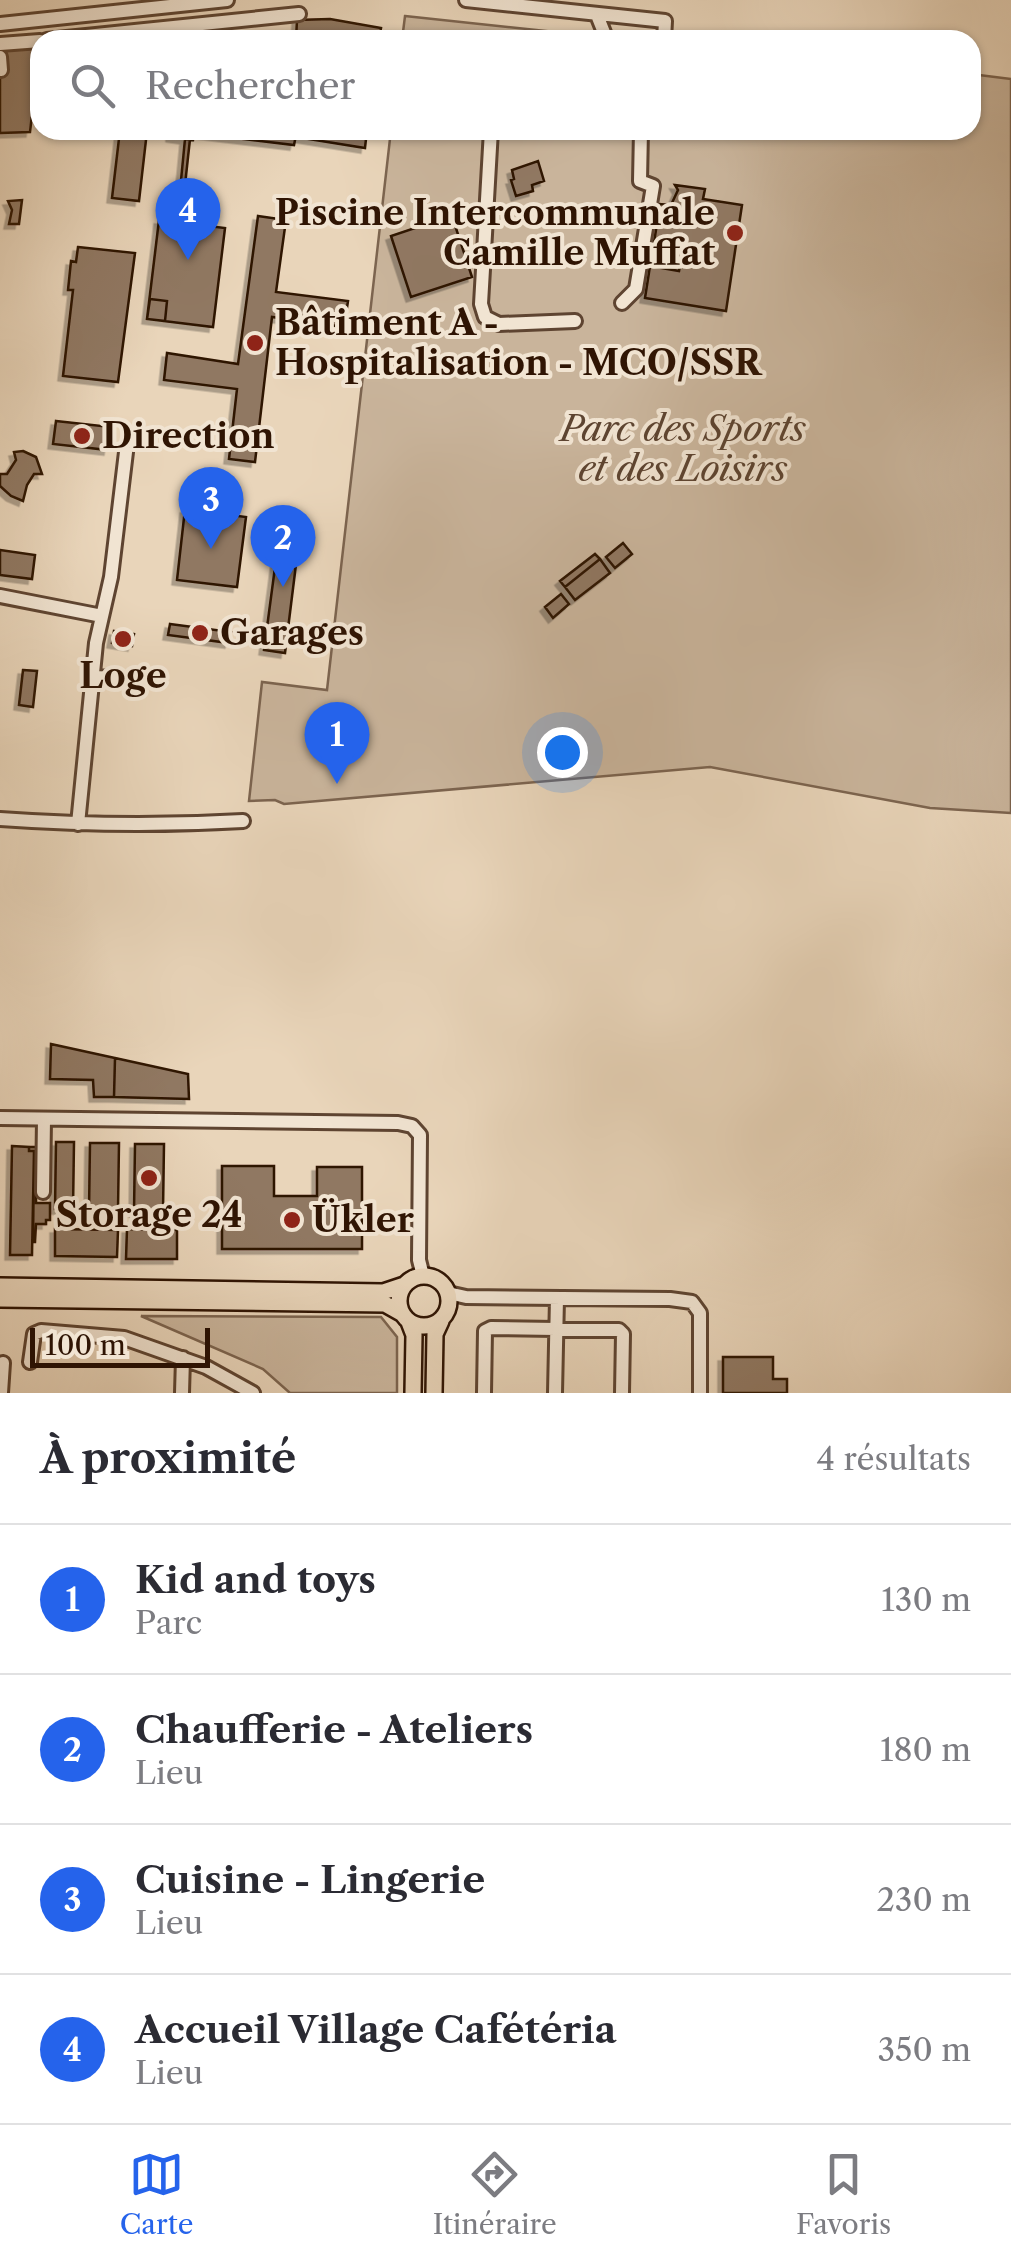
<!DOCTYPE html>
<html lang="fr">
<head>
<meta charset="utf-8">
<style>
  body { margin:0; font-family:"Libre Caslon Text",serif; background:#f2f2f3; color:#2b2b33 }
  .scale { position:absolute; left:30px; bottom:25px; width:180px; box-sizing:border-box; padding-left:10px; border:5px solid #2f1403; border-top:0; font-size:28px; line-height:35px; white-space:nowrap; color:#2f1403; -webkit-text-stroke:8px #f1e4d2; paint-order:stroke }
  .you { position:absolute; left:562px; top:752px; width:35px; height:35px; margin:-25px; border:8px solid #fff; border-radius:50%; background:#1a73e8; box-shadow:0 0 0 15px #1a73e833 }
  .badge { display:grid; place-items:center; width:65px; height:65px; border-radius:50%; background:#2563eb; color:#fff; font-size:32px; font-weight:700 }
  .pin { position:absolute; translate:-50% -82px; filter:drop-shadow(0 2px 5px #0008) }
  .pin::after { content:''; position:absolute; top:52px; width:35px; height:30px; background:inherit; clip-path:polygon(0 0,100% 0,50% 100%) }
  .list { margin:0; padding:0; list-style:none }
  h2 { display:flex; justify-content:space-between; align-items:center; height:130px; margin:0; padding:0 40px; font-size:42px }
  h2 small { font-size:32px; font-weight:400; color:#7c7c81 }
  .list li { display:grid; grid-template-columns:65px 1fr auto; gap:30px; align-items:center; box-sizing:border-box; height:150px; padding:0 40px; border-top:2px solid #e1e1e2 }
  .list b { display:block; font-size:38px; white-space:nowrap }
  .list p { margin:0; font-size:32px; white-space:nowrap; color:#7c7c81 }
  .list em { font-size:32px; font-style:normal; color:#7c7c81 }
  .icon { flex:none; width:55px; height:55px; fill:none; stroke:currentColor; stroke-width:2; stroke-linecap:round; stroke-linejoin:round }
  .map { position:relative; flex:none; width:1011px; height:1393px; overflow:hidden }
  .search { position:absolute; background:#fff; box-shadow:0 2px 8px #0004; left:30px; right:30px; top:30px; height:110px; display:flex; align-items:center; gap:25px; box-sizing:border-box; padding:0 35px; border-radius:30px; color:#7c7c81; font-size:38px }
  .sheet { height:730px; background:#fff }
  nav { display:flex; justify-content:space-around; align-items:center; box-sizing:border-box; height:140px; border-top:2px solid #e1e1e2; background:#fff; font-size:28px; color:#7c7c81 }
  nav a { display:grid; justify-items:center; gap:5px }
  nav .on { color:#2563eb }
  .map>svg:first-child { display:block }
</style>
</head>
<body>
<div class="map">
<svg width="1011" height="1393" viewBox="0 0 1011 1393">
  <defs>
    <filter id="shadow"><feDropShadow dx="-4.5" dy="4.5" stdDeviation="0" flood-color="#0004"/></filter>
  </defs>
  <rect width="100%" height="100%" fill="#e9d5ba"/>
  <filter id="stains"><feTurbulence type="fractalNoise" baseFrequency=".002" numOctaves="4"/><feColorMatrix values="0 0 0 0 .2 0 0 0 0 .09 0 0 0 0 .02 0 0 0 .5 -.17"/></filter>
  <radialGradient id="worn" r=".72"><stop offset=".6" stop-color="#630" stop-opacity="0"/><stop offset="1" stop-color="#630" stop-opacity=".3"/></radialGradient>
  <!-- green -->
  <path fill="#c9b49b" stroke="#7c644f" stroke-width="2.5" d="M405,16L631,40H402Z
    M971,74L1011,79V813L930,808L710,767L284,804L275,800L249,801L262,682L327,690L391,130H971Z
    M141,1316L381,1317L397,1337V1393H290L263,1369Z"/>
  <!-- building -->
  <path fill="#907862" stroke="#2f1403" stroke-width="2.5" filter="url(#shadow)" d="M330,19L381,28L379,40H296L297,20Z
    M40,46L30,132L0,133V49Z
    M120,130H297L294,145L194,133L193,140L171,137V132L147,131L139,201L112,198Z
    M291,130H367L365,148L290,136Z
    M185,139H190L181,222H177Z
    M538,161L544,181L532,185L533,191L516,196L511,180L514,179L512,170Z
    M675,185L705,189L703,199L742,205L726,311L645,298L650,266L679,271L680,266L651,262L660,204L671,205L678,190Z
    M22,200L19,224H9L12,210L8,201Z
    M445,211L447,217L452,216L472,277L411,297L391,236L439,220L437,214Z
    M258,216L286,220L276,292L348,301L344,327L272,317L255,462L229,459L237,389L164,380L167,353L238,364Z
    M159,220L225,228L213,327L147,319Z
    M78,247L135,253L118,382L63,376L73,290H68L71,261L76,262Z
    M150,299L167,301L165,321L147,319Z
    M56,421L111,427L108,450L53,444Z
    M23,451L36,457L42,474H34L27,485L23,501L11,496L0,486V474H7L16,460L14,452Z
    M185,509L246,517L237,587L177,580Z
    M281,522L301,524L285,653L264,650Z
    M623,543L632,554L615,568L606,557Z
    M0,550L35,555L32,579L0,575Z
    M595,554L600,559L565,587L560,581Z
    M600,559L610,573L575,600L565,587Z
    M561,594L569,604L553,618L545,607Z
    M170,624L231,632L229,643L168,635Z
    M114,631L134,634L132,646L112,643Z
    M23,670L37,671L33,707L19,705Z
    M51,1044L115,1058L114,1097H94L93,1080L50,1079Z
    M115,1058L188,1074L189,1099L114,1097Z
    M56,1142H74L73,1210L55,1209Z
    M90,1143H119L118,1211H89Z
    M135,1144H164L163,1212H134Z
    M12,1146L29,1147V1151H34L32,1255H10Z
    M29,1147H37L36,1203H50V1220H46V1224H36L35,1242H33L34,1151H29Z
    M222,1166H274V1196H317V1167H362V1249H222Z
    M55,1229L118,1230L117,1257L55,1256Z
    M127,1229L177,1230V1259H126Z
    M723,1357H773V1379H787V1393H723Z"/>
  <g fill="none" stroke-linecap="round" stroke-linejoin="round">
    <defs>
      <path id="minor" d="M466,0L665,21L664,40
        M597,15L607,40
        M0,24L227,0
        M47,40L299,14
        M0,44L40,41
        M0,57L1,70
        M491,130L481,304L485,317L499,324L575,321
        M622,303L636,289L653,186L640,181L641,130
        M0,596L102,616
        M94,677L116,678
        M0,819C83,825 159,826 243,821
        M78,824L96,643L111,577L126,452
        M0,1118L398,1123L412,1126L420,1135L419,1260L423,1276
        M43,1192L44,1119
        M448,1293L466,1297L670,1299L692,1302L700,1313V1393
        M30,1362L34,1334L41,1331L124,1338L206,1367L253,1393
        M1,1393L3,1363
        M182,1393L183,1358
        M484,1393L485,1331L491,1328L619,1330L623,1334L622,1393
        M555,1393L557,1298"/>
      <path id="major" d="M399 1301a25 25 0 1 1 50 0a25 25 0 1 1-50 0Z
        M0,1286L383,1292L404,1285
        M0,1299L385,1304L401,1313
        M409,1322L414,1335L413,1393
        M434,1393L435,1334L441,1321"/>
    </defs>
    <!-- minor casing -->
    <use href="#minor" stroke="#5e4431" stroke-width="18"/>
    <!-- major casing -->
    <use href="#major" stroke="#2f1403" stroke-width="20"/>
    <!-- minor -->
    <use href="#minor" stroke="#f1e4d2" stroke-width="12"/>
    <!-- major -->
    <use href="#major" stroke="#e9d5ba" stroke-width="15"/>
  </g>
  <!-- markers -->
  <g fill="#8f2418" stroke="#f1e4d2" stroke-width="4">
    <circle cx="735" cy="233" r="10"/>
    <circle cx="255" cy="343" r="10"/>
    <circle cx="82" cy="436" r="10"/>
    <circle cx="200" cy="633" r="10"/>
    <circle cx="123" cy="639" r="10"/>
    <circle cx="149" cy="1178" r="10"/>
    <circle cx="292" cy="1220" r="10"/>
  </g>
  <g text-anchor="middle" stroke-width="8" stroke-linejoin="round" paint-order="stroke">
    <!-- poi labels -->
    <g font-size="35" font-weight="bold" fill="#2f1403" stroke="#f1e4d2" text-anchor="start">
      <text x="715" y="225" text-anchor="end">Piscine Intercommunale<tspan x="715" dy="40">Camille Muffat</tspan></text>
      <text x="275" y="335">Bâtiment A -<tspan x="275" dy="40">Hospitalisation - MCO/SSR</tspan></text>
      <text x="102" y="448">Direction</text>
      <text x="220" y="645">Garages</text>
      <text x="123" y="688" text-anchor="middle">Loge</text>
      <text x="149" y="1227" text-anchor="middle">Storage 24</text>
      <text x="312" y="1232">Ükler</text>
    </g>
    <!-- park labels -->
    <g font-size="35" font-style="italic" fill="#5d4431" stroke="#f1e4d2">
      <text x="683" y="441">Parc des Sports<tspan x="683" dy="40">et des Loisirs</tspan></text>
    </g>
  </g>
  <rect width="100%" height="100%" filter="url(#stains)"/>
  <rect width="100%" height="100%" fill="url(#worn)"/>
</svg>
<div class="scale">100 m</div>
<div class="you"></div>
<div class="pin badge" style="left:337px;top:784px">1</div>
<div class="pin badge" style="left:283px;top:587px">2</div>
<div class="pin badge" style="left:211px;top:549px">3</div>
<div class="pin badge" style="left:188px;top:260px">4</div>
<div class="search"><svg class="icon" aria-label="search" viewBox="0 0 24 24"><circle cx="10" cy="10" r="6"/><path d="M15 15l6 6"/></svg>Rechercher</div>
</div>
<section class="sheet">
<h2>À proximité<small>4 résultats</small></h2>
<ul class="list">
<li><span class="badge">1</span><div><b>Kid and toys</b><p>Parc</p></div><em>130 m</em></li>
<li><span class="badge">2</span><div><b>Chaufferie - Ateliers</b><p>Lieu</p></div><em>180 m</em></li>
<li><span class="badge">3</span><div><b>Cuisine - Lingerie</b><p>Lieu</p></div><em>230 m</em></li>
<li><span class="badge">4</span><div><b>Accueil Village Cafétéria</b><p>Lieu</p></div><em>350 m</em></li>
</ul>
</section>
<nav>
<a class="on"><svg class="icon" aria-label="map" viewBox="0 0 24 24"><path d="M3 6l6-2 6 2 6-2v14l-6 2-6-2-6 2zM9 4v14M15 6v14"/></svg>Carte</a>
<a><svg class="icon" aria-label="directions" viewBox="0 0 24 24"><path d="M12 3l9 9-9 9-9-9zM9 14v-3h6M13 9l2 2-2 2"/></svg>Itinéraire</a>
<a><svg class="icon" aria-label="saved" viewBox="0 0 24 24"><path d="M7 4h10v16l-5-4-5 4z"/></svg>Favoris</a>
</nav>
</body>
</html>
